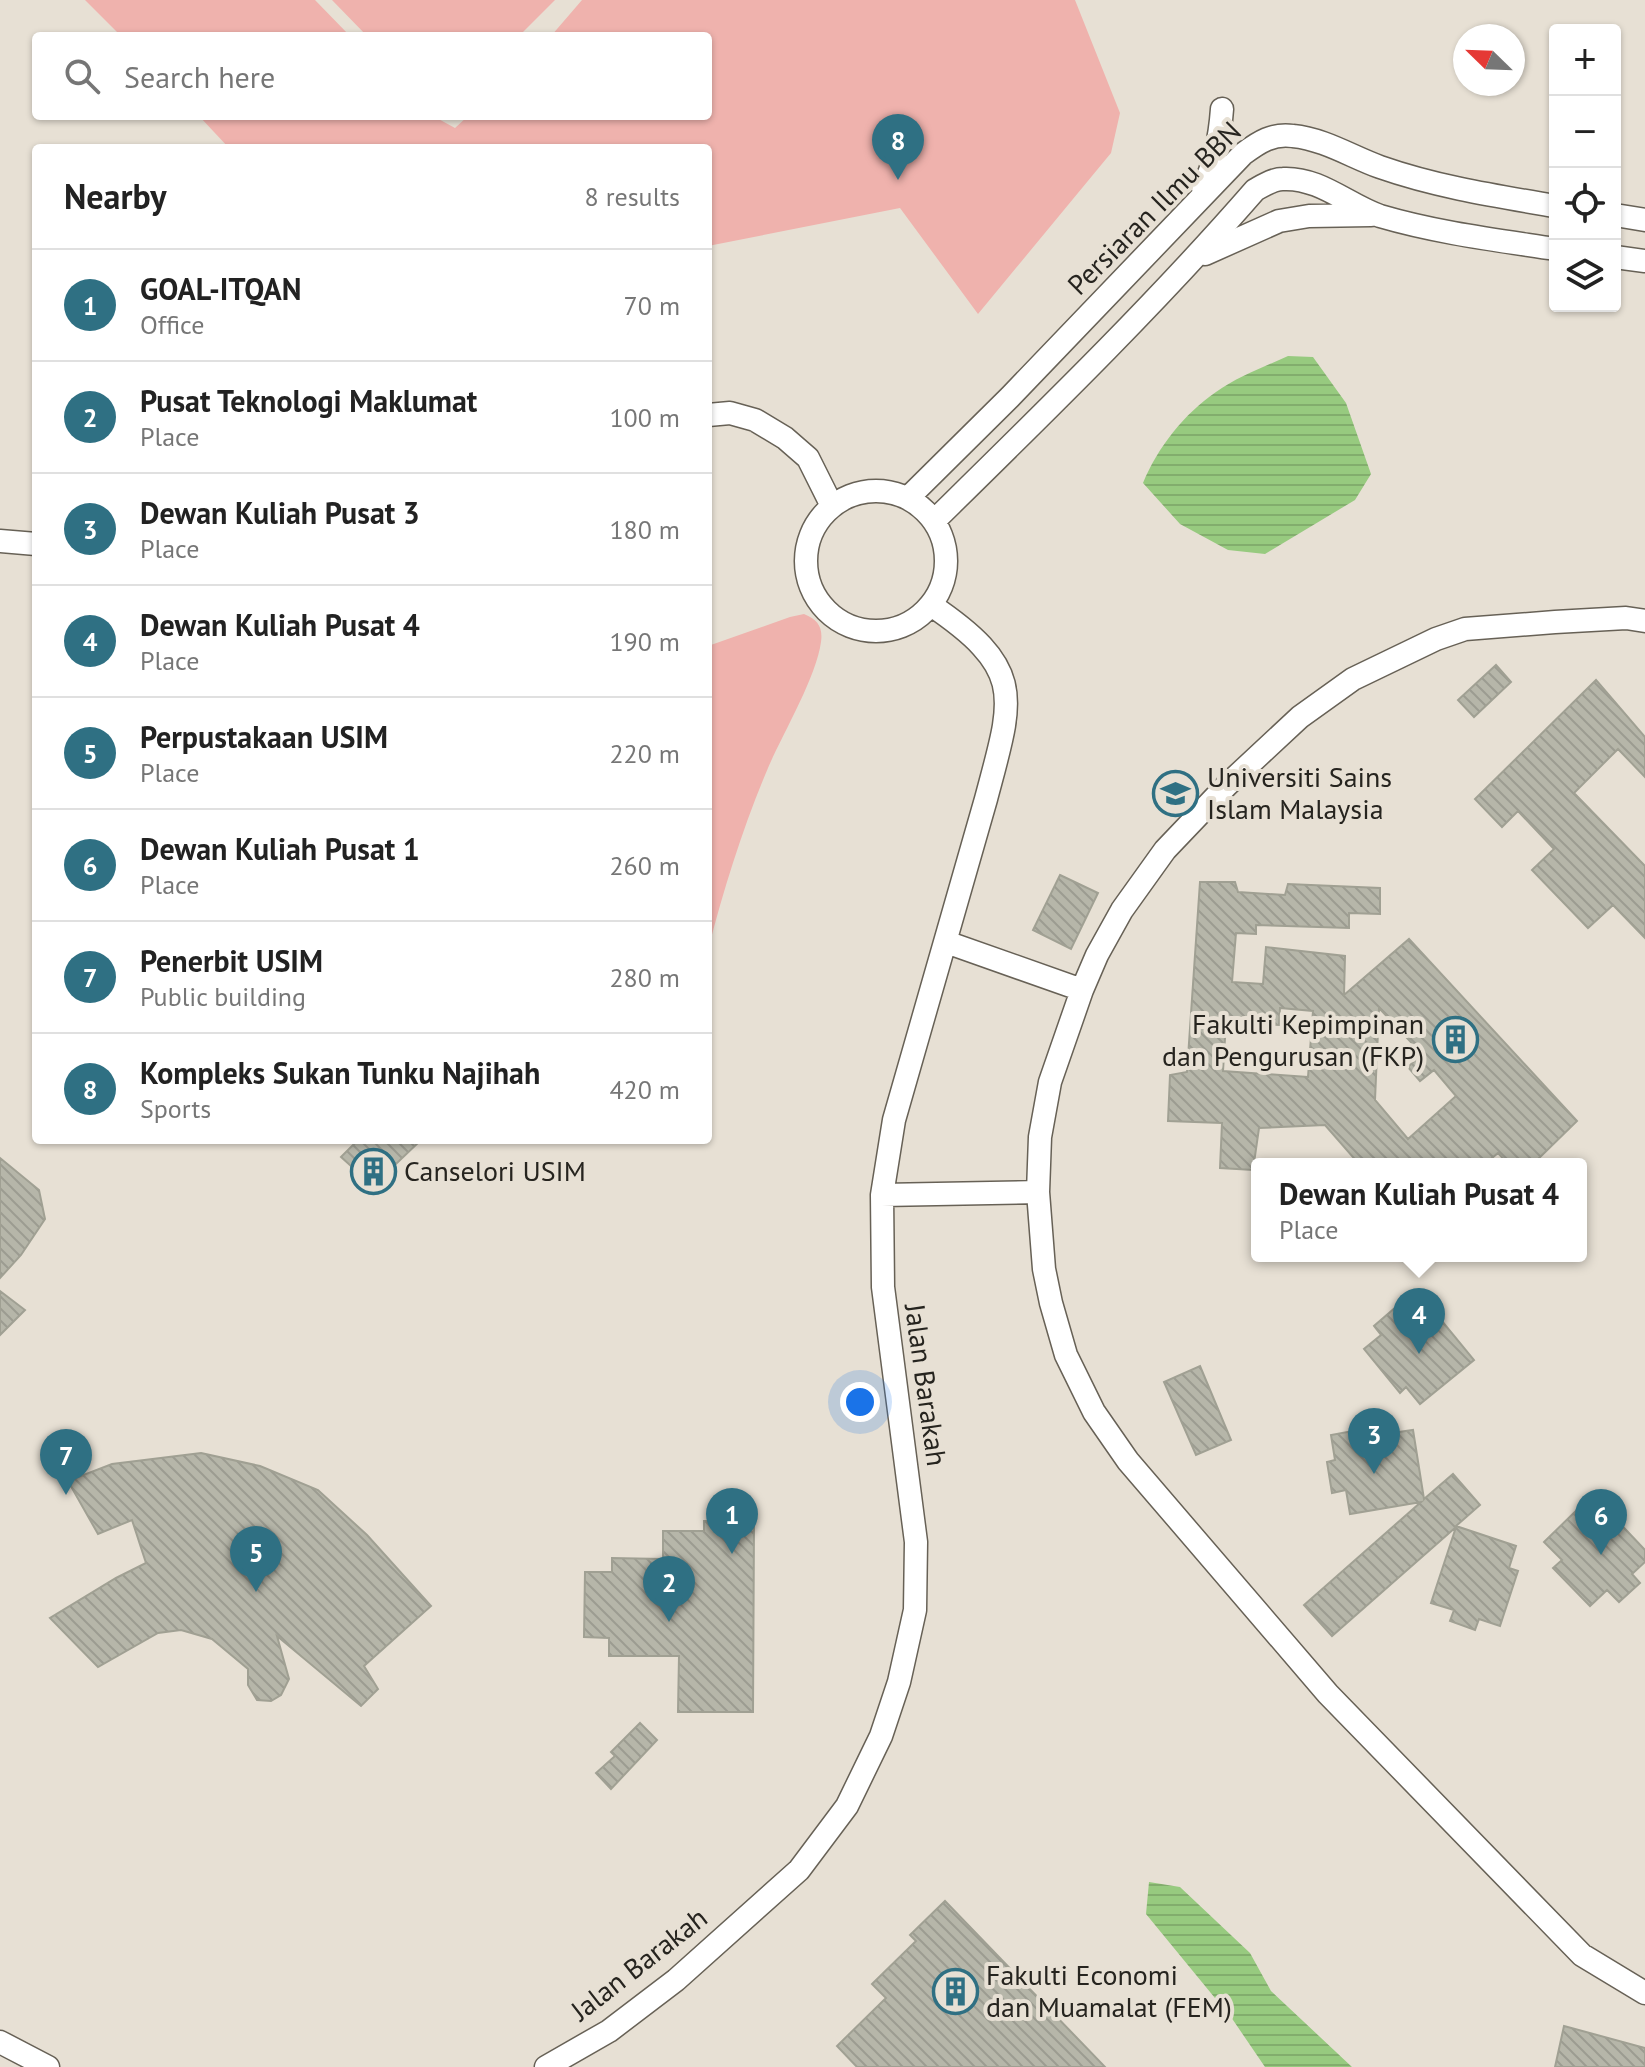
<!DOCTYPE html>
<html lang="en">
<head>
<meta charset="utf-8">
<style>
  body { margin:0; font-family:"PT Sans",sans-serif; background:#f6f6f6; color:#222 }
  .controls { position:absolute; right:24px; top:24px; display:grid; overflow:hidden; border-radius:8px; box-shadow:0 2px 6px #0004 }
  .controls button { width:72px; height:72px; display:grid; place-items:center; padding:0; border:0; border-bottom:2px solid #e0e0e0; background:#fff; color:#222; font:40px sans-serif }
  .compass { position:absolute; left:1453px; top:24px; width:72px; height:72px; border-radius:50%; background:#fff; box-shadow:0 2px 6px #0004; rotate:293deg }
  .you { position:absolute; left:860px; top:1402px; width:28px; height:28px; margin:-20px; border:6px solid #fff; border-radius:50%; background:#1a73e8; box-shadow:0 0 0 12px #1a73e833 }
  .badge { display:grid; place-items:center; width:52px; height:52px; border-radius:50%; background:#2f7083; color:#fff; font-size:26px; font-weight:700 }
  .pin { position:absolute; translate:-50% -66px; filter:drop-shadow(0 2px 4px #0008) }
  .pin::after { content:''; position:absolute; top:42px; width:28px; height:24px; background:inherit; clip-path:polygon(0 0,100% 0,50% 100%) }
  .popup { position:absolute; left:1251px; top:1158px; width:336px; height:104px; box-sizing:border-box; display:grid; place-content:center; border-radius:8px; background:#fff; filter:drop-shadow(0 2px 6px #0005); font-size:26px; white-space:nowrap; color:#767676 }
  .popup b { font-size:30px; color:#222 }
  .popup::after { content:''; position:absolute; left:50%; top:100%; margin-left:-16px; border:16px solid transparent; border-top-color:#fff }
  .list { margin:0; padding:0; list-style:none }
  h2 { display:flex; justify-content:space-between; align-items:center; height:104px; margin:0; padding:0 32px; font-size:34px }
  h2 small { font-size:26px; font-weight:400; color:#767676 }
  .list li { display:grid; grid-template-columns:52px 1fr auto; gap:24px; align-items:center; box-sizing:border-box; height:112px; padding:0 32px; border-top:2px solid #e0e0e0 }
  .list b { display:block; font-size:30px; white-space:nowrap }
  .list p { margin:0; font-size:26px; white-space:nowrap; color:#767676 }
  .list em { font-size:26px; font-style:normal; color:#767676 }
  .icon { flex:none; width:44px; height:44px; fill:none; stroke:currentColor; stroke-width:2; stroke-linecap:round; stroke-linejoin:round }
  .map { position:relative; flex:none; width:1645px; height:2067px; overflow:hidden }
  .search { position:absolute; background:#fff; box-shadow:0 2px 6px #0004; left:32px; top:32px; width:680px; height:88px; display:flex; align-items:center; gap:20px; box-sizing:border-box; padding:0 28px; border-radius:8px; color:#767676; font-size:30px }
  .panel { position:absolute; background:#fff; box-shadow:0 2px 6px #0004; left:32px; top:144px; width:680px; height:1000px; border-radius:8px }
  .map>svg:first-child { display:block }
</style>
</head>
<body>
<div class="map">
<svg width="1645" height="2067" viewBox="0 0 1645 2067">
  <defs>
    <pattern id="water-rules" width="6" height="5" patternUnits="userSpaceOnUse" patternTransform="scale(2)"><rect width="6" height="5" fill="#97ca7f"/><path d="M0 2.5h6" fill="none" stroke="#82ad6d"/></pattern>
    <pattern id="building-back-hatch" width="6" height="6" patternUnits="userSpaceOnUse" patternTransform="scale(2)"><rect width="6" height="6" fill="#b6b6a9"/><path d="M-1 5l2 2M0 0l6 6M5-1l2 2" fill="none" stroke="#9c9c91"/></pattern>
  </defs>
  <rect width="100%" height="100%" fill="#e7e0d4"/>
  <!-- park -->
  <path fill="#efb2ad" d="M85,0H315L350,36H121Z
    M332,0H555L519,36H367Z
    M582,0H1075L1120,113L1111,153L978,314L900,208L708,246V148H229L199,116H433L455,128L468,116H708V36H551Z
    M804,614C818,620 823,627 821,642C816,678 783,733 768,768C743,827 724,888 708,950V646L790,617Z"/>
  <!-- water -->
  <path fill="url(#water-rules)" d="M1288,356L1313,357L1346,403L1371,474L1355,500L1265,554L1228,550L1180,524L1143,483C1158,447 1184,414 1216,392C1237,377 1264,367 1288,356Z
    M1149,1882L1180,1887L1250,1953L1271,1991L1352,2067H1265L1233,2020L1146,1914Z"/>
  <!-- building -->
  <path fill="url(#building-back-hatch)" stroke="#a0a093" stroke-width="2" fill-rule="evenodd" d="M1496,665L1511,682L1474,717L1458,700Z
    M1596,680L1645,737V777L1618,749L1574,793L1645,866V938L1613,905L1588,928L1532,870L1554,849L1518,811L1502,827L1475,799Z
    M1060,875L1098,893L1071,949L1033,930Z
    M1200,882H1235L1238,892L1285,895L1288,884L1380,888V914L1349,913V928L1256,925V934L1236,933L1232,982L1263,984L1266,947L1345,956L1344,995L1409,939L1577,1121L1533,1164H1508L1498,1153L1485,1164H1359L1325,1125L1259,1128L1253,1170L1220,1168L1222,1123L1168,1121L1170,1075L1187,1072ZM1280,1008L1313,1011L1308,1077L1223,1071L1226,1022L1279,1025ZM1379,1008L1422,1054L1408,1067L1420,1081L1434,1070L1456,1096L1408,1139L1375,1100Z
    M358,1140H421L373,1186L341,1157Z
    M0,1158L39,1190L45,1219L21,1255L0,1278Z
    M0,1291L25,1310L0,1335Z
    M1423,1298L1474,1360L1420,1404L1406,1387L1400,1393L1364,1349L1381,1335L1374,1326L1396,1307L1402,1315Z
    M1200,1366L1231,1440L1196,1455L1164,1382Z
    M1391,1424L1392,1433L1413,1430L1424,1499L1453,1474L1480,1505L1456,1526L1516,1546L1509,1568L1518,1571L1500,1626L1479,1619L1475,1630L1450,1621L1454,1610L1431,1603L1456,1527L1332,1636L1304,1605L1421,1502L1350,1514L1346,1490L1332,1493L1327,1462L1335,1460L1331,1435Z
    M201,1453L260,1466L318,1490L367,1535L431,1606L364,1666L378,1689L361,1706L277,1636L289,1679L281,1695L271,1701L257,1700L248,1685V1669L212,1639L181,1630L158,1633L98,1667L50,1618L116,1578L146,1563L132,1520L98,1534L68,1481L112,1464Z
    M1582,1505L1601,1525L1612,1515L1645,1550V1562L1632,1574L1640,1583L1619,1602L1607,1590L1590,1606L1553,1568L1562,1560L1544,1542Z
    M704,1521L754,1522L753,1712H678L679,1656H609V1638L584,1637L585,1572H612V1558L663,1559V1531H704Z
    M640,1723L657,1740L611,1789L596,1773L615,1756L611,1752Z
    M945,1901L1105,2067H857L837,2046L886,1998L872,1984L916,1941L910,1935Z
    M1564,2026L1645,2048V2067H1555Z"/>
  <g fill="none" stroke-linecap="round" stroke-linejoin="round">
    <defs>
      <path id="minor" d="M1203,188C1215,163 1220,137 1222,109
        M1615,215L1645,220
        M1205,254L1279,221L1309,216L1371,215
        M1615,257L1645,261
        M708,415L730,413L755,420L785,438L808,458L832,506
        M806 561a70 70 0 1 1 140 0a70 70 0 1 1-140 0Z
        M908,498L1010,397L1243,154C1259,142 1273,133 1293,136C1324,139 1352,157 1380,167C1437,187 1496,196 1555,206
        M934,521C1044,413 1154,306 1255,190C1264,185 1273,179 1283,179C1319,177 1348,205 1380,216C1438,233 1496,240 1555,249
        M0,541L36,544
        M1645,621L1626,618L1555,622L1465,629L1436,639L1353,679L1300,717L1227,785L1165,850L1122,910L1097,955L1082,990L1050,1082L1040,1137L1038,1192L1044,1269L1051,1303L1066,1355L1094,1412L1128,1461L1328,1694L1582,1955L1645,1993
        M946,942L1082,990
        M882,1195L1038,1192
        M0,2042L48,2067
        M546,2067L609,2031L676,1980L799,1870L847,1806L881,1736L899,1682L915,1610L916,1542L883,1287L882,1195L894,1120L986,799C1013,697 1027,670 931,605"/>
    </defs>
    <!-- minor casing -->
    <use href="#minor" stroke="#676156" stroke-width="25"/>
    <!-- minor -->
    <use href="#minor" stroke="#fff" stroke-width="22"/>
  </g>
  <!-- icons -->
  <defs>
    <symbol id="university-ring" viewBox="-11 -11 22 22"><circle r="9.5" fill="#e7e0d4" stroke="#2f7083" stroke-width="1.5"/><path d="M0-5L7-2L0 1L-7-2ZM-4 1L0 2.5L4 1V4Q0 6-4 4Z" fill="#2f7083"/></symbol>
    <symbol id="building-ring" viewBox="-11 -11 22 22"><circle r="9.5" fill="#e7e0d4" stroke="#2f7083" stroke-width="1.5"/><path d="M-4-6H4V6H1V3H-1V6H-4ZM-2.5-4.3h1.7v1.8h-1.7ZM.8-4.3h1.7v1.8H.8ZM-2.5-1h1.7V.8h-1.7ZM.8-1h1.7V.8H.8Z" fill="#2f7083"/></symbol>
  </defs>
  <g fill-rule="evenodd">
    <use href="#university-ring" x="1150" y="768" width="51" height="51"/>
    <use href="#building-ring" x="1430" y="1014" width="51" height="51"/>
    <use href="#building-ring" x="348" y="1146" width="51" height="51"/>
    <use href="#building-ring" x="930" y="1966" width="51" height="51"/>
  </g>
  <g text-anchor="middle" stroke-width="8" stroke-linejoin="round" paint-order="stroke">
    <!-- street labels -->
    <g font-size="28" fill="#26241f" stroke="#e7e0d4">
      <text transform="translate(1154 208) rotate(-45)" y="10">Persiaran Ilmu BBN</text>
      <text transform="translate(926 1385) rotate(82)" y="10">Jalan Barakah</text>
      <text transform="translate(639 1964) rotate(-38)" y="10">Jalan Barakah</text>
    </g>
    <!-- poi labels -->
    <g font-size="28" fill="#26241f" stroke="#e7e0d4" text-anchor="start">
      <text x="1207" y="787">Universiti Sains<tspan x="1207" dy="32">Islam Malaysia</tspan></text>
      <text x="1424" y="1034" text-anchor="end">Fakulti Kepimpinan<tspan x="1424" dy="32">dan Pengurusan (FKP)</tspan></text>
      <text x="404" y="1181">Canselori USIM</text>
      <text x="986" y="1985">Fakulti Economi<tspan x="986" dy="32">dan Muamalat (FEM)</tspan></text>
    </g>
  </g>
</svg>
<div class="controls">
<button>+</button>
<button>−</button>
<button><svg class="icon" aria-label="locate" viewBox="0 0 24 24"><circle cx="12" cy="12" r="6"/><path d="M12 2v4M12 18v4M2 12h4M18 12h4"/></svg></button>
<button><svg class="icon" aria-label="layers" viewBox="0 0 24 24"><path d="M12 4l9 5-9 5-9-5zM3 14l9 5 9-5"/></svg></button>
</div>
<svg class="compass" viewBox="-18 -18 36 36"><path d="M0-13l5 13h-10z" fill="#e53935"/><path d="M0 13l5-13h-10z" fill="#767676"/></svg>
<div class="you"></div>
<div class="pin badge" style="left:732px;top:1554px">1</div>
<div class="pin badge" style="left:669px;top:1622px">2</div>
<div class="pin badge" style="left:1374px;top:1474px">3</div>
<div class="pin badge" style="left:1419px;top:1354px">4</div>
<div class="popup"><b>Dewan Kuliah Pusat 4</b>Place</div>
<div class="pin badge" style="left:256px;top:1592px">5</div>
<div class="pin badge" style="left:1601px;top:1555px">6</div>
<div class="pin badge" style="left:66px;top:1495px">7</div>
<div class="pin badge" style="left:898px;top:180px">8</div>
<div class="search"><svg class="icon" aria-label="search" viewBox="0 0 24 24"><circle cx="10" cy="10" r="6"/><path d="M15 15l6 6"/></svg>Search here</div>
<section class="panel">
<h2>Nearby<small>8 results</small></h2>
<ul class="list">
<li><span class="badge">1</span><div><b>GOAL-ITQAN</b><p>Office</p></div><em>70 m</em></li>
<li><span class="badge">2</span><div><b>Pusat Teknologi Maklumat</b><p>Place</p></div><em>100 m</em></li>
<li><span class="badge">3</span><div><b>Dewan Kuliah Pusat 3</b><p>Place</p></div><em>180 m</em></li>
<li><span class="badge">4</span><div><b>Dewan Kuliah Pusat 4</b><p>Place</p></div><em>190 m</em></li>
<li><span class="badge">5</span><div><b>Perpustakaan USIM</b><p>Place</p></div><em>220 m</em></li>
<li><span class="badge">6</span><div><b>Dewan Kuliah Pusat 1</b><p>Place</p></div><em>260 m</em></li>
<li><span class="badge">7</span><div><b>Penerbit USIM</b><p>Public building</p></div><em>280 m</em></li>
<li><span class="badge">8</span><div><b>Kompleks Sukan Tunku Najihah</b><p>Sports</p></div><em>420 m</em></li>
</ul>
</section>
</div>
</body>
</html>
